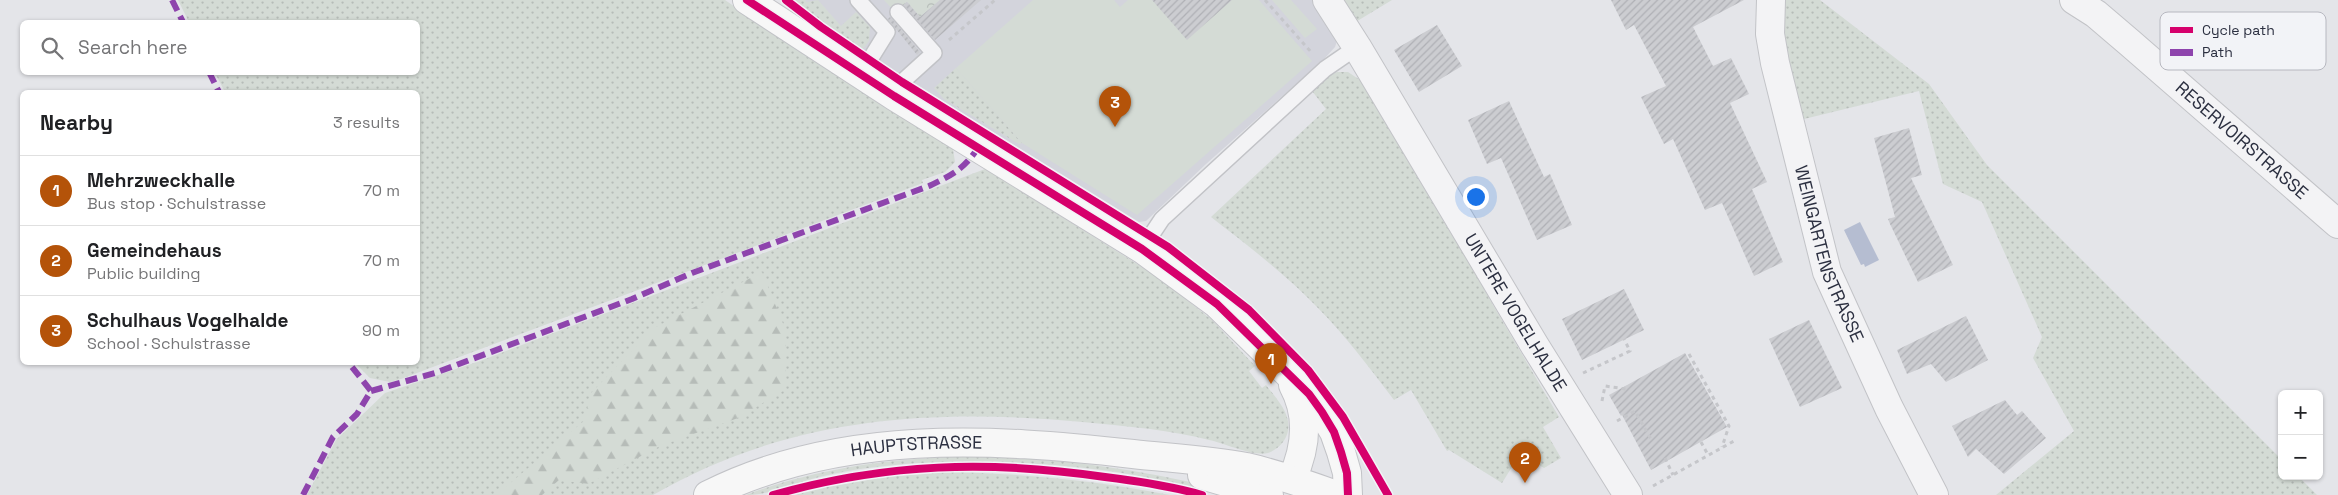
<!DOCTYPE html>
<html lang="en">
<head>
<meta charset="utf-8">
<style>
  body { margin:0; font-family:"Space Grotesk",sans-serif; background:#f2f2f2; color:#202124 }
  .controls { position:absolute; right:15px; bottom:15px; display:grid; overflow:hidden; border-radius:8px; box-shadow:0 1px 4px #0004 }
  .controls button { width:45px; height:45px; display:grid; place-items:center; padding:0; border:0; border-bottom:1px solid #e0e0e0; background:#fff; color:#202124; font:25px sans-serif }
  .you { position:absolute; left:1475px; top:196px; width:18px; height:18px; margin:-12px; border:4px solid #fff; border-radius:50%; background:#1a73e8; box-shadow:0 0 0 8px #1a73e833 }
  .badge { display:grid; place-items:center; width:32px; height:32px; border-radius:50%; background:#b45309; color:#fff; font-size:16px; font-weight:700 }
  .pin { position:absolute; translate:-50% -41px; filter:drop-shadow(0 1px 2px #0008) }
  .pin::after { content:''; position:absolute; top:26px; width:18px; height:15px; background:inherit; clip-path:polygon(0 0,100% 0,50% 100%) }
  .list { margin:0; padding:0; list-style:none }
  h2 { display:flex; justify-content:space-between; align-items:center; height:65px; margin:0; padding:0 20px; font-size:21px }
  h2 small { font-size:16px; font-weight:400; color:#757577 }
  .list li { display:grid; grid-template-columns:32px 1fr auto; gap:15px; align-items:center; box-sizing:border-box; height:70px; padding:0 20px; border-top:1px solid #e0e0e0 }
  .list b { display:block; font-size:19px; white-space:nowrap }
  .list p { margin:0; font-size:16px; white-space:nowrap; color:#757577 }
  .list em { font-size:16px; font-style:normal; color:#757577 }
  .icon { flex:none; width:28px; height:28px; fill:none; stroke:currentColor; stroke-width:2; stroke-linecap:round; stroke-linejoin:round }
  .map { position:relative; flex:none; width:2338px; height:495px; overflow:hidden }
  .search { position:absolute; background:#fff; box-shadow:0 1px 4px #0004; left:20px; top:20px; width:400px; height:55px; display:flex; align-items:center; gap:12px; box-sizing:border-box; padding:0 18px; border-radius:8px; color:#757577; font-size:19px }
  .panel { position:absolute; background:#fff; box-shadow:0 1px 4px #0004; left:20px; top:90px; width:400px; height:275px; border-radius:8px }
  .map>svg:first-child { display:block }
</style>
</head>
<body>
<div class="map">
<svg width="2338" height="495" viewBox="0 0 2338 495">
  <defs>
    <pattern id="grass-dots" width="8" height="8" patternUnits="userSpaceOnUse" patternTransform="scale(1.25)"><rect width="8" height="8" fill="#d4dbd5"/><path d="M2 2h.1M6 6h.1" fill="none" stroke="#b6bcb8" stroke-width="1.8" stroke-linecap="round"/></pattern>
    <pattern id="forest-firs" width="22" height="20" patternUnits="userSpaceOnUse" patternTransform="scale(1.25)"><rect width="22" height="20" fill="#d4dbd5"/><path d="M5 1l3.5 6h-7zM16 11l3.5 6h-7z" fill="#b6bcb8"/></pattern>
    <pattern id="park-crowns" width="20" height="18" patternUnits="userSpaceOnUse" patternTransform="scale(1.25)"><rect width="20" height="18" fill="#d4dbd5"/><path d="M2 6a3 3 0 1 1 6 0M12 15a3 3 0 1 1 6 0" fill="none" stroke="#b6bcb8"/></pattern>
    <pattern id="building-hatch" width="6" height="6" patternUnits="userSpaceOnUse" patternTransform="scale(1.25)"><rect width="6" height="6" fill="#cccdd1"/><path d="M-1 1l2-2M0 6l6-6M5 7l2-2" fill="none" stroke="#afb0b5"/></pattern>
  </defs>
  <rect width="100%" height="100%" fill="#e4e5e9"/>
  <!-- built -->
  <path fill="#d3d4dc" d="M792,0H1316L1338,38L1335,47L1325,58L1206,164L1146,221L1139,222L861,50Z"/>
  <!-- grass -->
  <path fill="url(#grass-dots)" d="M178,0H725L806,56L953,149L955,162L945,172L922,180L923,183L401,379L390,382L370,378L355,363L418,362V92H225L215,73L418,72V22H189Z
    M793,0H805L807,2L818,0L841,26L856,12L870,27L869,41L862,50Z
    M1339,0H1392L1354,23Z
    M1784,0H1820L1929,84L1987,165L2282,460V476H2298L2317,495H1996L2074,431L2033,358L2042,337L1982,202L1943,184L1919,91L1800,120C1791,81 1780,41 1784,0Z
    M956,68L1022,143L1019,144L944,99L934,88Z
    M1337,72H1348L1360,80L1453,237L1460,234L1487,280L1484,289L1490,300L1559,417L1543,427L1561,458L1544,468L1520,454L1502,483L1449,450L1447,451L1411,390L1394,400C1369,367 1345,335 1316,306C1284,273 1247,245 1211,217L1326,109L1312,91L1324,79Z
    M985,169L1158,277L1212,320L1255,366L1249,371L1262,388L1266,385C1279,402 1298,421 1283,442C1279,447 1274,451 1268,453C1254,457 1224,443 1209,440C1190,435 1170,432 1150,429C975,408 810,404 653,495H307L336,440L385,393L480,361Z
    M983,456C1072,459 1157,472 1243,495C1195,490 1149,476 1102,470C1041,462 981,461 920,463C887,465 852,469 819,477C795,483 772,495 746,495C823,466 901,457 983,456Z
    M942,472C1019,473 1095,480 1170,495H793C842,481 891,475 942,472Z"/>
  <!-- forest -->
  <path fill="url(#forest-firs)" d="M762,272L786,331V389L738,418L660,446L588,484L559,480L542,495H496L585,420L590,394L654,328Z"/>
  <!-- park -->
  <path fill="url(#park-crowns)" d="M884,0H940L920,17L907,2L895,12Z"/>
  <!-- pitch -->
  <path fill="#d4dbd5" d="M1033,0H1114L1120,7L1128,0H1259L1312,61L1137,215L1022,143L956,68Z
    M1272,0H1291L1317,29L1305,38Z"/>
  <!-- water -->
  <path fill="#b5bdd1" d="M1860,222L1879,260L1865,267L1864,264L1861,265L1844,230Z"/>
  <!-- building -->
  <path fill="url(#building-hatch)" d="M940,0H981L935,40L904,5L907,2L920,17Z
    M1152,0H1232L1187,40Z
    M1611,0H1744L1693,27L1713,66L1731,58L1749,94L1730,103L1767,182L1752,189L1783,262L1754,276L1722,203L1705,210L1673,139L1664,144L1641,97L1666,86L1634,25L1626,30Z
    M890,17L920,52L917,55L888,19Z
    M1437,25L1462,66L1419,92L1394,50Z
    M1509,101L1544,177L1550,174L1572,225L1537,240L1501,158L1487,164L1468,120Z
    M1909,128L1922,175L1911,178L1953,265L1918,282L1890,224L1888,219L1895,217L1874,138Z
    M1624,289L1644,330L1582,360L1562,319Z
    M1966,316L1988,360L1946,382L1931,364L1907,374L1897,350Z
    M1809,320L1842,388L1800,407L1769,339Z
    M1685,353L1727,427L1651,470L1622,415L1621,416L1609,395Z
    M2005,400L2017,415L2022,411L2046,438L2004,474L1976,449L1968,457L1952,426Z"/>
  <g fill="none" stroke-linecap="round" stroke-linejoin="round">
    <defs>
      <path id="lane" d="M858,0L887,32L861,74
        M894,96L902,82L934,53L898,12
        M1142,249L1162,219L1325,69L1357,47"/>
      <g id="street">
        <path id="s1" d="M1327,0L1357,47L1535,346L1628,495"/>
        <path id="s2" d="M1771,0L1770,34L1775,63L1827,272L1889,408L1934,495"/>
        <path id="s3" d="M2074,0L2096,14L2130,43L2338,224"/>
      </g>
      <g id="secondary">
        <path d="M747,0L894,96L1142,249L1217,304L1309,394L1322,412L1334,432L1341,452L1347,473L1348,495"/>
        <path d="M1202,475L1269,495"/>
        <path d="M1292,479C1306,448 1310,416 1293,385"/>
        <path id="s4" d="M708,495C839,429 992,438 1133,454C1170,458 1209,460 1246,467C1277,474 1306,484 1336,495"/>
      </g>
    </defs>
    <!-- lane casing -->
    <use href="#lane" stroke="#c2c3c7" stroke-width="18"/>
    <!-- street casing -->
    <use href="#street" stroke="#c2c3c7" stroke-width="30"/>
    <!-- secondary casing -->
    <use href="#secondary" stroke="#c2c3c7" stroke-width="30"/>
    <!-- path -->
    <path stroke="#c5c6ca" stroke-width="3" stroke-dasharray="4 4" stroke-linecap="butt" d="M1265,0L1312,53
      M949,40L995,0
      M1689,354L1729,426L1722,447
      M1583,373L1630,351L1624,339
      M1602,401L1605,386L1626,389
      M1617,421L1635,411L1652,441
      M1701,442L1708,455
      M1665,458L1673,475
      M1653,486L1734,441"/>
    <!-- lane -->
    <use href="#lane" stroke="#f3f3f5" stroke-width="15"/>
    <!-- street -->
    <use href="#street" stroke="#f3f3f5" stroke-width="28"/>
    <!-- secondary -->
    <use href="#secondary" stroke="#f7f7f7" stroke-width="28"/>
    <!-- quiet -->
    <path stroke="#8e44ad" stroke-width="6" stroke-dasharray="12 6" stroke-linecap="butt" d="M172,0L183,22
      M209,72L219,92
      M371,391L435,373L632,299L692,273L929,186C952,175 963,170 978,148
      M303,495L333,437L357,414L371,391L348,362"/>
    <defs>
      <path id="cycleway" d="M747,0L894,96L1142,249L1217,304L1309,394L1322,412L1334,432L1341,452L1347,473L1348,495
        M786,0L821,27L902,82L1168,247L1249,310L1308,370L1343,417L1388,495
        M773,495C886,463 989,460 1105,477C1137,481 1171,486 1202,495"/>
    </defs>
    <!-- cycleway casing -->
    <use href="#cycleway" stroke="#f2f3f7" stroke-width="11"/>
    <!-- cycleway -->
    <use href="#cycleway" stroke="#d6006c" stroke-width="8"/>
  </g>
  <g text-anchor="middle" stroke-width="5" stroke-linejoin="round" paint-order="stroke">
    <!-- street labels -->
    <g font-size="18" fill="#2c3041" stroke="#f2f3f7">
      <text dy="6" stroke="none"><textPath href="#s3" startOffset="219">RESERVOIRSTRASSE</textPath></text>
      <text dy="6" stroke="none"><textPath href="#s2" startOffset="262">WEINGARTENSTRASSE</textPath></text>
      <text dy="6" stroke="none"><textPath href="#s1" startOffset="365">UNTERE VOGELHALDE</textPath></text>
      <text dy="6" stroke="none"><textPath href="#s4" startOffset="216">HAUPTSTRASSE</textPath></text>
    </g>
  </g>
  <!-- legend -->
  <rect x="2160" y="12" width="166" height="58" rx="8" fill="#f2f3f7" stroke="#b7b8c0" stroke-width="1"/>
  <rect x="2170" y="27" width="23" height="6" fill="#d6006c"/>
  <rect x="2170" y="49" width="23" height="7" fill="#8e44ad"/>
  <g font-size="14" fill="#2c3041">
    <text x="2202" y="35">Cycle path</text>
    <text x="2202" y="57">Path</text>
  </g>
</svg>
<div class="controls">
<button>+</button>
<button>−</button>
</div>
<div class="you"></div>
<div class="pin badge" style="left:1271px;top:384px">1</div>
<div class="pin badge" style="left:1525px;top:483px">2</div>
<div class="pin badge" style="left:1115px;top:127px">3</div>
<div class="search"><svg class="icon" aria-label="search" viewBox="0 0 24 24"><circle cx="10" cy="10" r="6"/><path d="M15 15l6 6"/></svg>Search here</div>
<section class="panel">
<h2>Nearby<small>3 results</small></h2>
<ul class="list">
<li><span class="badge">1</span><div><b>Mehrzweckhalle</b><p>Bus stop · Schulstrasse</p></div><em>70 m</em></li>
<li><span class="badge">2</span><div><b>Gemeindehaus</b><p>Public building</p></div><em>70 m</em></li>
<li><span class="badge">3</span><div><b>Schulhaus Vogelhalde</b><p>School · Schulstrasse</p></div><em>90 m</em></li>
</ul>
</section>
</div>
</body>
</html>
